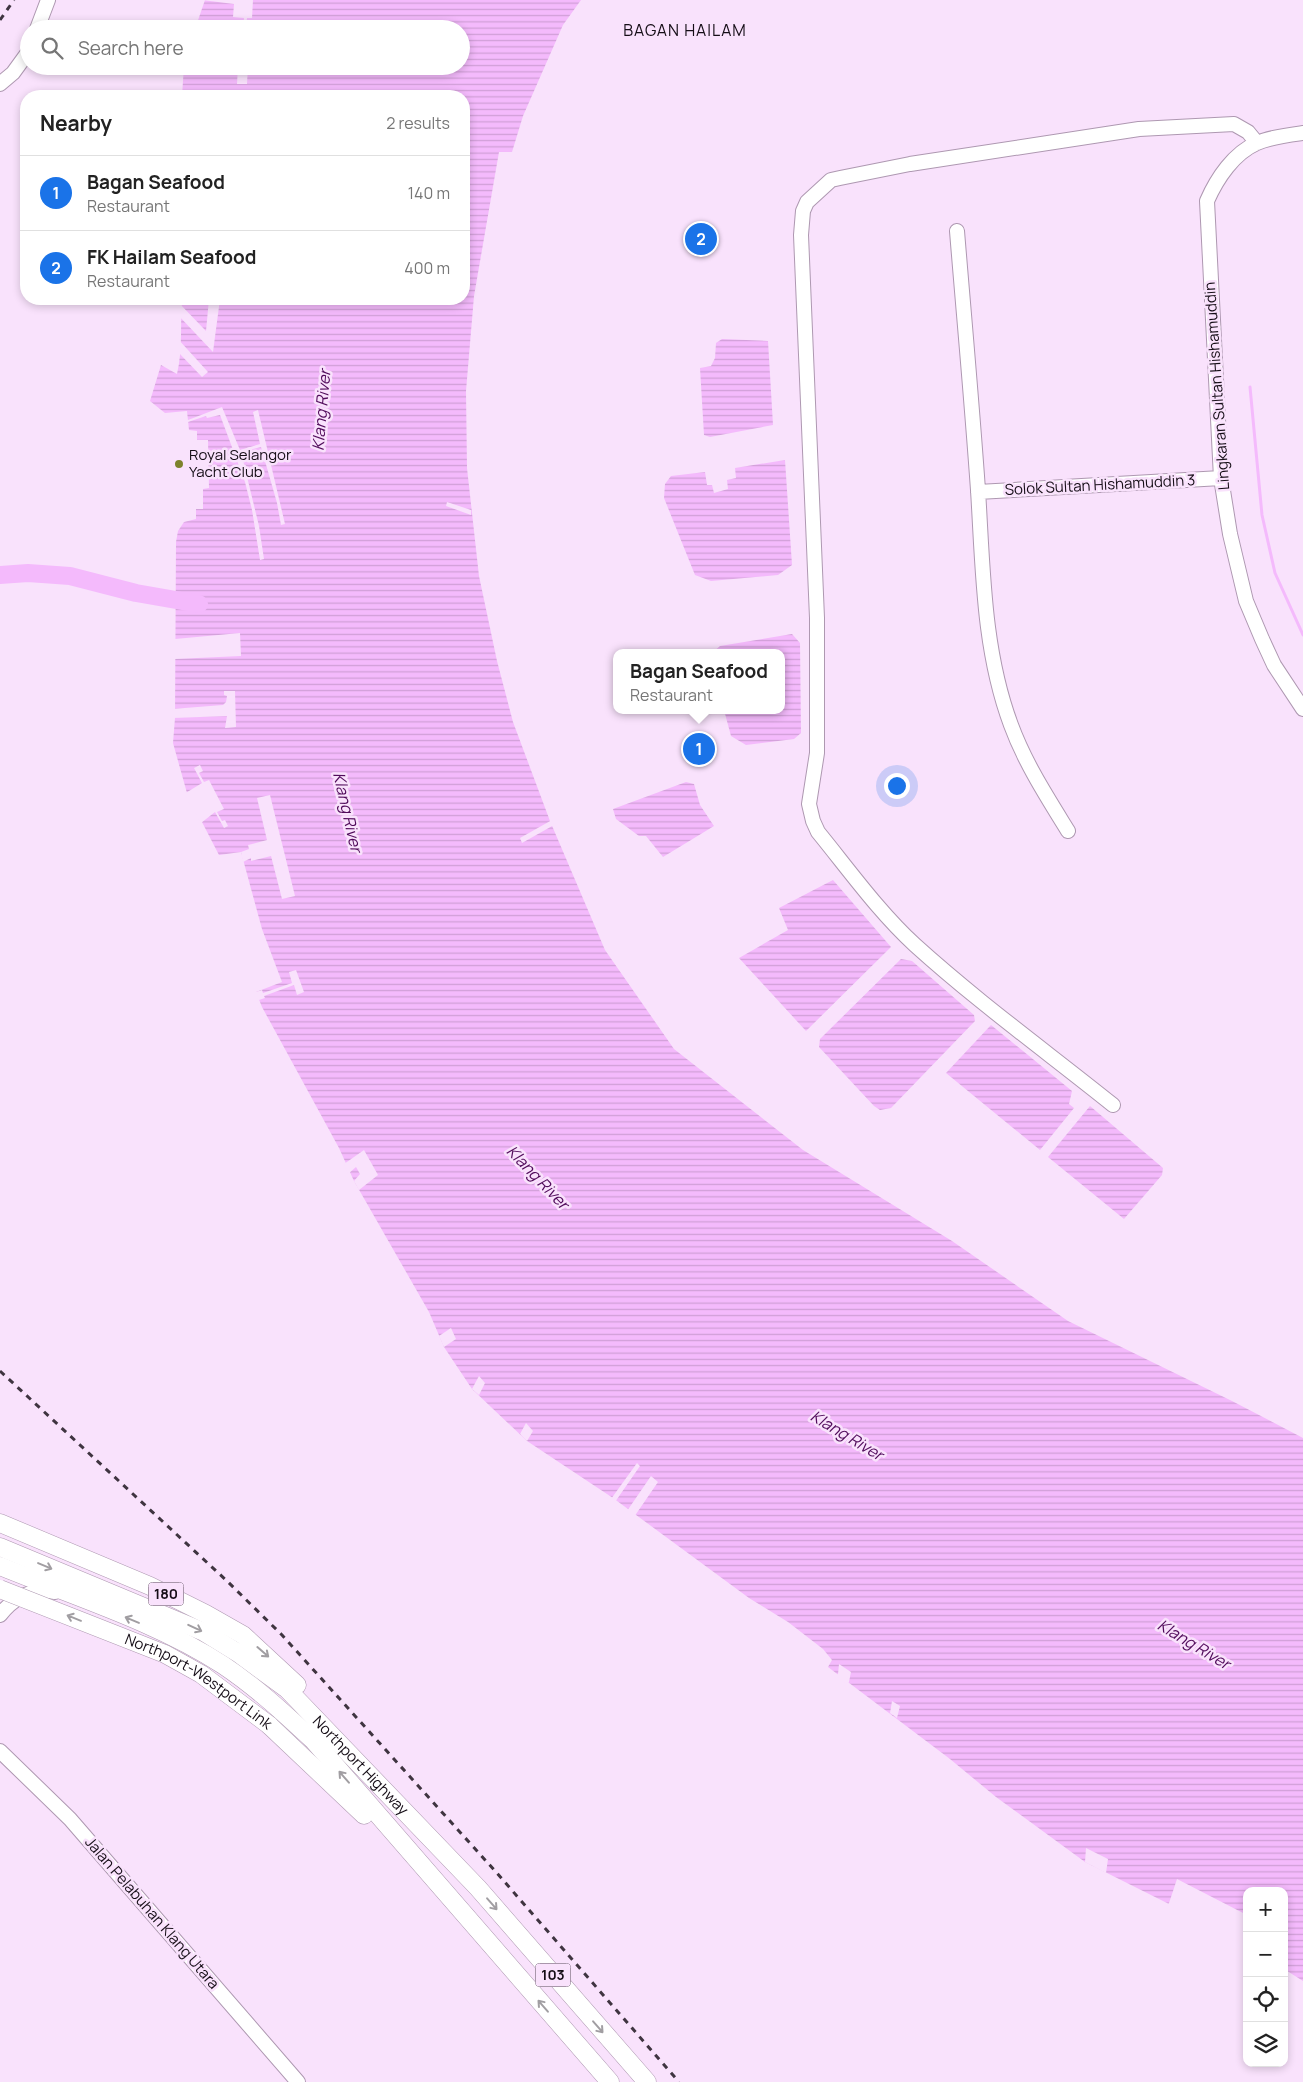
<!DOCTYPE html>
<html lang="en">
<head>
<meta charset="utf-8">
<style>
  body { margin:0; font-family:Manrope,sans-serif; background:#f6f6f6; color:#222 }
  .controls { position:absolute; right:15px; bottom:15px; display:grid; overflow:hidden; border-radius:10px; box-shadow:0 2px 8px #0003 }
  .controls button { width:45px; height:45px; display:grid; place-items:center; padding:0; border:0; border-bottom:1px solid #e0e0e0; background:#fff; color:#222; font:25px sans-serif }
  .you { position:absolute; left:896px; top:785px; width:18px; height:18px; margin:-12px; border:4px solid #fff; border-radius:50%; background:#1a73e8; box-shadow:0 0 0 8px #1a73e833 }
  .badge { display:grid; place-items:center; width:32px; height:32px; border-radius:50%; background:#1a73e8; color:#fff; font-size:16px; font-weight:700 }
  .pin { position:absolute; translate:-50% -50%; border:2px solid #fff; box-shadow:0 1px 5px #0006 }
  .popup { position:absolute; left:613px; top:649px; width:172px; height:65px; box-sizing:border-box; display:grid; place-content:center; border-radius:10px; background:#fff; filter:drop-shadow(0 1px 4px #0005); font-size:16px; white-space:nowrap; color:#767676 }
  .popup b { font-size:19px; color:#222 }
  .popup::after { content:''; position:absolute; left:50%; top:100%; margin-left:-10px; border:10px solid transparent; border-top-color:#fff }
  .list { margin:0; padding:0; list-style:none }
  h2 { display:flex; justify-content:space-between; align-items:center; height:65px; margin:0; padding:0 20px; font-size:21px }
  h2 small { font-size:16px; font-weight:400; color:#767676 }
  .list li { display:grid; grid-template-columns:32px 1fr auto; gap:15px; align-items:center; box-sizing:border-box; height:75px; padding:0 20px; border-top:1px solid #e0e0e0 }
  .list b { display:block; font-size:19px; white-space:nowrap }
  .list p { margin:0; font-size:16px; white-space:nowrap; color:#767676 }
  .list em { font-size:16px; font-style:normal; color:#767676 }
  .icon { flex:none; width:28px; height:28px; fill:none; stroke:currentColor; stroke-width:2; stroke-linecap:round; stroke-linejoin:round }
  .map { position:relative; flex:none; width:1303px; height:2082px; overflow:hidden }
  .search { position:absolute; background:#fff; box-shadow:0 2px 8px #0003; left:20px; top:20px; width:450px; height:55px; display:flex; align-items:center; gap:12px; box-sizing:border-box; padding:0 18px; border-radius:28px; color:#767676; font-size:19px }
  .panel { position:absolute; background:#fff; box-shadow:0 2px 8px #0003; left:20px; top:90px; width:450px; height:215px; border-radius:20px }
  .map>svg:first-child { display:block }
</style>
</head>
<body>
<div class="map">
<svg width="1303" height="2082" viewBox="0 0 1303 2082">
  <defs>
    <pattern id="water-rules" width="6" height="5" patternUnits="userSpaceOnUse" patternTransform="scale(1.25)"><rect width="6" height="5" fill="#f4bafc"/><path d="M0 2.5h6" fill="none" stroke="#d09fd7"/></pattern>
  </defs>
  <rect width="100%" height="100%" fill="#f9e2fc"/>
  <!-- water -->
  <path fill="url(#water-rules)" d="M205,0H581L563,25L523,116L512,152H499L474,296L466,391L467,468L479,576L497,661L513,722L550,821L605,950L674,1049L803,1150L952,1241L1068,1321L1232,1401L1303,1438V1981L1284,1969V1891H1247V1945L1169,1904L1085,1862L996,1797L950,1759L828,1667L832,1660L823,1649L788,1622L749,1598L613,1498L527,1441L472,1389L444,1347L429,1312L354,1181L339,1148L262,1007L256,992L282,982L262,929L241,852L219,855L187,793L173,743L175,718L176,542L178,531L184,522L196,519V509H203V489L209,488L208,440H197V431L189,430L187,411L165,413L150,401L161,365L177,374C183,349 180,324 182,299H464V96H182L184,66H461V29H195Z
    M722,339L768,341L773,425L710,437L704,435L700,368L711,366L715,358L716,343Z
    M785,460L792,565L778,575L711,581L695,575L664,498L665,484L671,476L705,472L707,485H712L714,493L728,489L727,480L736,478L735,468Z
    M792,634L800,643L801,733L794,739L746,745L731,736L724,710H782V653H712L720,646Z
    M686,782L694,784L700,805L714,826L663,857L646,836H639L616,819L613,809Z
    M833,880L891,947L806,1031L739,958L788,930L779,908Z
    M901,959L912,961L974,1015L975,1021L891,1108L880,1110L874,1106L819,1047L820,1039Z
    M991,1025L1072,1091L1069,1104L1074,1108L1040,1150L946,1073Z
    M1090,1106L1163,1168L1162,1175L1124,1219L1048,1157Z"/>
  <!-- pier -->
  <path fill="#f9e2fc" d="M202,0H253L252,18H247L246,29H243L244,18L233,17L234,4Z
    M238,66H248L247,84H237Z
    M209,299H220L213,352L178,315L179,303L206,331Z
    M178,339L208,372L202,377L178,352Z
    M222,407L240,450L260,444L253,412L258,410L285,524L281,525L277,503L261,447L241,452L259,526L264,559L260,560L252,510L245,482L220,415L207,418L206,416L188,422V420Z
    M447,502L471,510V515L446,506Z
    M240,633L241,656L175,659V639Z
    M224,691H235L236,727L225,728L227,716L173,718L172,709L223,705L226,702L227,696L224,695Z
    M200,765L203,771L199,773L204,782L209,780L224,809L217,812L222,821L225,820L228,826L224,828L215,812L201,823L184,794L202,783L194,768Z
    M270,795L295,896L282,899L271,856L251,861V858L243,862L241,852L249,849L248,845L267,840L257,798Z
    M552,820L554,825L522,843L520,838Z
    M296,970L304,992L297,995L294,985L264,996L265,998L259,1000L256,999V992L262,990L263,993L292,983L289,972Z
    M364,1150L378,1175L359,1190L354,1181L360,1174L356,1167L348,1174L344,1164Z
    M451,1328L456,1339L444,1347L439,1336Z
    M479,1376L485,1383L479,1395L472,1389Z
    M526,1423L533,1431L527,1441L520,1434Z
    M637,1463L640,1466L615,1502L611,1499Z
    M651,1476L658,1482L634,1517L627,1511Z
    M839,1664L851,1672L849,1682L847,1684L836,1676L838,1674Z
    M892,1701L900,1706L897,1718L890,1713Z
    M1086,1848L1108,1859L1106,1873L1085,1862Z
    M1177,1879L1247,1915V1947H1245L1167,1905L1169,1903Z"/>
  <g fill="none" stroke-linecap="round" stroke-linejoin="round">
    <!-- stream -->
    <path stroke="#f4bafc" stroke-width="3" d="M1250,387L1262,515L1275,573L1303,635"/>
    <!-- river -->
    <path stroke="#f4bafc" stroke-width="18" d="M0,575L28,573L70,576L136,593L199,604"/>
    <defs>
      <path id="minor" d="M37,29L48,0
        M0,84L13,73L29,51
        M1303,133C1288,135 1271,137 1257,143C1234,153 1217,178 1207,201L1221,478L1230,534L1246,601L1262,639L1274,665L1303,709
        M957,231C964,317 972,404 978,490C983,569 983,650 1011,725C1025,763 1047,797 1068,831
        M978,492L1221,478
        M1113,1105C1047,1052 978,1002 915,945C879,912 849,870 818,832L813,821L809,804L817,753V618L801,235L803,211L807,202L831,180L840,178L910,164L1139,129L1234,124L1248,132L1257,143
        M0,1615C14,1597 33,1588 55,1592
        M0,1751L70,1819L298,2082"/>
      <g id="major">
        <path d="M0,1523L150,1586L206,1614L243,1635L297,1685"/>
        <path id="s1" d="M0,1547L204,1632L238,1653L287,1689L478,1888L647,2082"/>
        <path d="M0,1566C73,1596 157,1622 223,1665C256,1687 285,1714 314,1741L610,2082"/>
        <path d="M269,1725L364,1815"/>
      </g>
    </defs>
    <!-- minor casing -->
    <use href="#minor" stroke="#ae98b1" stroke-width="16"/>
    <!-- major casing -->
    <use href="#major" stroke="#ae98b1" stroke-width="19"/>
    <!-- minor -->
    <use href="#minor" stroke="#fff" stroke-width="14"/>
    <!-- major -->
    <use href="#major" stroke="#fff" stroke-width="18"/>
    <!-- rail -->
    <path stroke="#3f3440" stroke-width="3" stroke-dasharray="6 6" stroke-linecap="butt" d="M0,20L14,0
      M0,1371L227,1581L282,1635L496,1872L679,2082"/>
    <defs>
      <g id="major-bridge">
        <path id="s2" d="M0,1589L165,1654L201,1674L269,1725"/>
      </g>
    </defs>
    <!-- major-bridge casing -->
    <use href="#major-bridge" stroke="#ae98b1" stroke-width="19" stroke-linecap="butt"/>
    <!-- major-bridge -->
    <use href="#major-bridge" stroke="#fff" stroke-width="18"/>
  </g>
  <!-- one-way arrows -->
  <defs><path id="oneway-shaft" d="M-6 0H5M1.5-3L5.5 0L1.5 3" fill="none" stroke-width="1.6" stroke-linecap="round" stroke-linejoin="round" transform="scale(1.25)"/></defs>
  <g stroke="#a19ea2">
    <use href="#oneway-shaft" transform="translate(45 1566) rotate(23)"/>
    <use href="#oneway-shaft" transform="translate(74 1618) rotate(-158)"/>
    <use href="#oneway-shaft" transform="translate(132 1620) rotate(-157)"/>
    <use href="#oneway-shaft" transform="translate(195 1628) rotate(25)"/>
    <use href="#oneway-shaft" transform="translate(263 1652) rotate(41)"/>
    <use href="#oneway-shaft" transform="translate(344 1777) rotate(-131)"/>
    <use href="#oneway-shaft" transform="translate(492 1904) rotate(49)"/>
    <use href="#oneway-shaft" transform="translate(543 2006) rotate(-131)"/>
    <use href="#oneway-shaft" transform="translate(598 2027) rotate(49)"/>
  </g>
  <!-- markers -->
  <circle fill="#7d822c" stroke="#f9e2fc" stroke-width="2" cx="179" cy="464" r="5"/>
  <g text-anchor="middle" stroke-width="5" stroke-linejoin="round" paint-order="stroke">
    <!-- shield labels -->
    <g fill="#f9e2fc" stroke="#594d5b" stroke-width="1">
      <rect x="148.5" y="1582.5" width="35" height="23" rx="4"/>
      <rect x="535.5" y="1963.5" width="35" height="23" rx="4"/>
    </g>
    <g font-size="14" font-weight="bold" fill="#150d16">
      <text x="166" y="1599">180</text>
      <text x="553" y="1980">103</text>
    </g>
    <!-- street labels -->
    <g font-size="15" fill="#150d16" stroke="#f9e2fc">
      <text transform="translate(1217 386) rotate(-94)" y="5">Lingkaran Sultan Hishamuddin</text>
      <text transform="translate(1100 485) rotate(-3)" y="5">Solok Sultan Hishamuddin 3</text>
      <text dy="5" stroke="none"><textPath href="#s2" startOffset="220">Northport-Westport Link</textPath></text>
      <text dy="5" stroke="none"><textPath href="#s1" startOffset="428">Northport Highway</textPath></text>
      <text transform="translate(152 1913) rotate(49)" y="5">Jalan Pelabuhan Klang Utara</text>
    </g>
    <!-- poi labels -->
    <g font-size="15" fill="#150d16" stroke="#f9e2fc" text-anchor="start">
      <text x="189" y="460">Royal Selangor<tspan x="189" dy="17">Yacht Club</tspan></text>
    </g>
    <!-- neighbourhood labels -->
    <g font-size="16" letter-spacing="1" fill="#150d16" stroke="#f9e2fc">
      <text x="685" y="36">BAGAN HAILAM</text>
    </g>
    <!-- water labels -->
    <g font-size="16" font-style="italic" fill="#510b5b" stroke="#f9e2fc">
      <text transform="translate(321 410) rotate(-85)" y="6">Klang River</text>
      <text transform="translate(348 812) rotate(77)" y="6">Klang River</text>
      <text transform="translate(538 1177) rotate(46)" y="6">Klang River</text>
      <text transform="translate(847 1435) rotate(31)" y="6">Klang River</text>
      <text transform="translate(1194 1644) rotate(31)" y="6">Klang River</text>
    </g>
  </g>
</svg>
<div class="controls">
<button>+</button>
<button>−</button>
<button><svg class="icon" aria-label="locate" viewBox="0 0 24 24"><circle cx="12" cy="12" r="6"/><path d="M12 2v4M12 18v4M2 12h4M18 12h4"/></svg></button>
<button><svg class="icon" aria-label="layers" viewBox="0 0 24 24"><path d="M12 4l9 5-9 5-9-5zM3 14l9 5 9-5"/></svg></button>
</div>
<div class="you"></div>
<div class="pin badge" style="left:699px;top:749px">1</div>
<div class="popup"><b>Bagan Seafood</b>Restaurant</div>
<div class="pin badge" style="left:701px;top:239px">2</div>
<div class="search"><svg class="icon" aria-label="search" viewBox="0 0 24 24"><circle cx="10" cy="10" r="6"/><path d="M15 15l6 6"/></svg>Search here</div>
<section class="panel">
<h2>Nearby<small>2 results</small></h2>
<ul class="list">
<li><span class="badge">1</span><div><b>Bagan Seafood</b><p>Restaurant</p></div><em>140 m</em></li>
<li><span class="badge">2</span><div><b>FK Hailam Seafood</b><p>Restaurant</p></div><em>400 m</em></li>
</ul>
</section>
</div>
</body>
</html>
